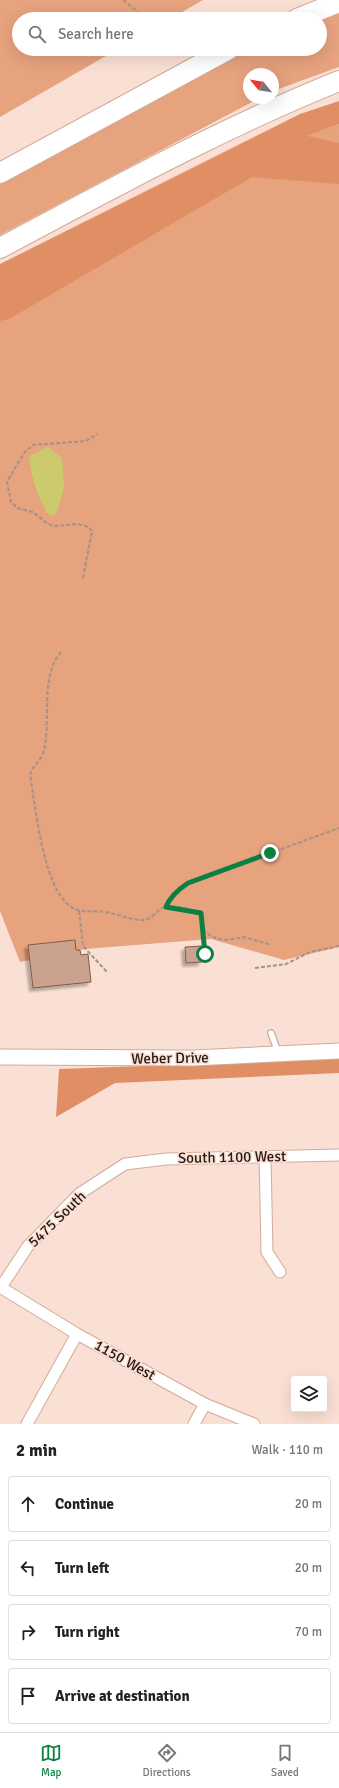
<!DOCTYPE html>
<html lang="en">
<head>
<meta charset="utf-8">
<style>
  body { margin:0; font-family:Signika,sans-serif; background:#f2f2f2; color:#222 }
  .controls { position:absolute; right:12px; bottom:12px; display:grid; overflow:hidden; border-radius:4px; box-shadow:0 4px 16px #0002 }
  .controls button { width:36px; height:36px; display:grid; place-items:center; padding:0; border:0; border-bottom:1px solid #e0e0e0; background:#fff; color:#222; font:20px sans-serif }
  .compass { position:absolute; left:243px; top:68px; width:36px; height:36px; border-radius:50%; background:#fff; box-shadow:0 4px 16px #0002; rotate:300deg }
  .stop { position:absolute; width:12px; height:12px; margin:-9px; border:3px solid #0b8043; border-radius:50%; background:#fff }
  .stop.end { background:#0b8043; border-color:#fff; box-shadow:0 1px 4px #0008 }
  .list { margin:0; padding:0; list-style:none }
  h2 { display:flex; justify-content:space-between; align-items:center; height:52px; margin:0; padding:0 16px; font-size:17px }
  h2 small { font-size:13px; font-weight:400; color:#767676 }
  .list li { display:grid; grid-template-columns:26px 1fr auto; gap:12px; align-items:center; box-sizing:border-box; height:56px; margin:0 8px 8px; padding:0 8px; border:1px solid #e0e0e0; border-radius:4px }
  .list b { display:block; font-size:15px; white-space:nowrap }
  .list em { font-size:13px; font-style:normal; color:#767676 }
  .icon { flex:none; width:22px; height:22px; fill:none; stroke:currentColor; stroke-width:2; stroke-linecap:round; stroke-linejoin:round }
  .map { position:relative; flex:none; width:339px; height:1424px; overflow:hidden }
  .search { position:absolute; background:#fff; box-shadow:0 4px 16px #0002; left:12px; right:12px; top:12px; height:44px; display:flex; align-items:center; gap:10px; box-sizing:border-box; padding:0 14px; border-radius:22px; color:#767676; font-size:15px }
  .sheet { height:308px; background:#fff }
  nav { display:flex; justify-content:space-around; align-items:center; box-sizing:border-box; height:56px; border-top:1px solid #e0e0e0; background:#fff; font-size:11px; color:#767676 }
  nav a { display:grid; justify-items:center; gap:2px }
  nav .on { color:#0b8043 }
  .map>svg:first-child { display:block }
</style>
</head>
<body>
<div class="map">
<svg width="339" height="1424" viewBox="0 0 339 1424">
  <defs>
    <filter id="shadow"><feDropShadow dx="-3.5" dy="3.5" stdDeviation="1" flood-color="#0004"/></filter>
  </defs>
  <rect width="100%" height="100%" fill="#fae0d4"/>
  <!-- green -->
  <path fill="#e7a27e" d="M0,0H203L170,19H19V49H118L0,117Z
    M339,13V67L273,91V74H249V98H260L0,235V184L222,59L248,49H320V20Z
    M339,124V947L284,960L211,939L85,949L20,962L0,911V292L306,136Z"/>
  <!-- forest -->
  <path fill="#e08e63" d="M339,101V124L307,136L339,143V184L252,177L9,319L0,321V264L300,114Z
    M339,1059V1073L115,1083L56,1117L59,1069Z"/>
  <!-- water -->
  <path fill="#cbca6d" d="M48,447L62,458L64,487L57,513L50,516C38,502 31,475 29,456Z"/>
  <!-- building -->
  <path fill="#caa28e" stroke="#7f5b49" filter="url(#shadow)" d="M75,940L76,950H80L81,955L88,954L91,982L33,988L28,945Z
    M201,946L202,962L186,963L185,947Z"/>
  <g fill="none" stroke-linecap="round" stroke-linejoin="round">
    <defs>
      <path id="lane" d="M271,1033L278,1052"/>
      <path id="street" d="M265,1156L267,1252L280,1272
        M0,1287L77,1334L205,1404L254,1424
        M1,1287L28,1246L79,1194L125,1164L166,1159L339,1155
        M27,1424L77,1334
        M194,1424L205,1404"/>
      <path id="secondary" d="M0,1057L193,1058L339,1051"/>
      <path id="highway" d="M297,19L339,2
        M0,173L229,49
        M0,248C111,189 222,128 339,81"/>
    </defs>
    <!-- lane casing -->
    <use href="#lane" stroke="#d2aa96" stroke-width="8"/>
    <!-- street casing -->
    <use href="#street" stroke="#d2aa96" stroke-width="13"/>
    <!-- secondary casing -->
    <use href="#secondary" stroke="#d2aa96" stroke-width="17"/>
    <!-- highway casing -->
    <use href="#highway" stroke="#d2aa96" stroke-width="22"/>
    <!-- path -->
    <path stroke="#a69187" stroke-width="2" stroke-dasharray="4 2" stroke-linecap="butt" d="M123,0L137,11L142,19
      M83,578L92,531L89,527L77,524L55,526L48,524L33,512L17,508L11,502L7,482L24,453L33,445L86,441L97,434
      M61,652C58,656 54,661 53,665C43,691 50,724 44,751C41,761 32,766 30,775C36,807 43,895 75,909C83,913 95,910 105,912C117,914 131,920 143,920C153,920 157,908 166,907C176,905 187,909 197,911L201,913L205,953
      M166,907L179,889L188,883L339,828
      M79,911L83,946L107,972
      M203,930L211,936L218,939L227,940L244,937L271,945
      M255,968L286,964L310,952L339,946"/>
    <!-- lane -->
    <use href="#lane" stroke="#fff" stroke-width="5.5"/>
    <!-- street -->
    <use href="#street" stroke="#fff" stroke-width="11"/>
    <!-- secondary -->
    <use href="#secondary" stroke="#fff" stroke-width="15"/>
    <!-- highway -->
    <use href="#highway" stroke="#fff" stroke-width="20"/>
  </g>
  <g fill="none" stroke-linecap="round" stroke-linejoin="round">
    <!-- route -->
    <path stroke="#0b8043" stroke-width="5" d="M205,954L201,913L166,907C170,896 179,889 188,883L270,853"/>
  </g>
  <g text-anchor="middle" stroke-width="3.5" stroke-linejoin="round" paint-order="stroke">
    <!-- street labels -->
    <g font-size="15" fill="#281912" stroke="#fae0d4">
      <text transform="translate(170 1058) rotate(-1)" y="5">Weber Drive</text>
      <text transform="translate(232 1157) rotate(-1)" y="5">South 1100 West</text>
      <text transform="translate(57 1219) rotate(-44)" y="5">5475 South</text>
      <text transform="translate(125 1360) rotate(29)" y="5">1150 West</text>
    </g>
  </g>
</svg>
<div class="controls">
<button><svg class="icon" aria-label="layers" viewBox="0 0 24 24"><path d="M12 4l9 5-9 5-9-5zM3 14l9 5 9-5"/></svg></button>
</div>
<svg class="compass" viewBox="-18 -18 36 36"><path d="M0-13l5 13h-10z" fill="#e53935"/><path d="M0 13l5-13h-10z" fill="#767676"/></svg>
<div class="stop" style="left:205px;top:954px"></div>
<div class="stop end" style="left:270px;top:853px"></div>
<div class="search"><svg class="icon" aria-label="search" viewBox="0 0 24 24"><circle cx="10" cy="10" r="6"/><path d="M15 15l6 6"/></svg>Search here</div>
</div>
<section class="sheet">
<h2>2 min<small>Walk · 110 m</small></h2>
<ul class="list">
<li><svg class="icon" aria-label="ahead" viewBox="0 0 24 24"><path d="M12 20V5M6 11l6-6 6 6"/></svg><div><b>Continue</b></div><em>20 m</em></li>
<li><svg class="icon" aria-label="left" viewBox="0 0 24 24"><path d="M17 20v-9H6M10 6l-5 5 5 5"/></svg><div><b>Turn left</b></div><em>20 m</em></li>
<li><svg class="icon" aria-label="right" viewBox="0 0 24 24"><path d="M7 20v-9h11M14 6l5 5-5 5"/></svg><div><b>Turn right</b></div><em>70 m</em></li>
<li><svg class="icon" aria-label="arrive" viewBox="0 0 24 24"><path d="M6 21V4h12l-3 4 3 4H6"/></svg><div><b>Arrive at destination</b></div></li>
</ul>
</section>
<nav>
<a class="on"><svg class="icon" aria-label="map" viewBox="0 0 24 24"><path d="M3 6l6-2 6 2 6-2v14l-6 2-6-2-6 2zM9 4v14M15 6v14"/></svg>Map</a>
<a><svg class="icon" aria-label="directions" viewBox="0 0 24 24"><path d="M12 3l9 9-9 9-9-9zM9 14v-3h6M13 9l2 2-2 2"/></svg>Directions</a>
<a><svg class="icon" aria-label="saved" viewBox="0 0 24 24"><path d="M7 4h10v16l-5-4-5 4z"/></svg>Saved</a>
</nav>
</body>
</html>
